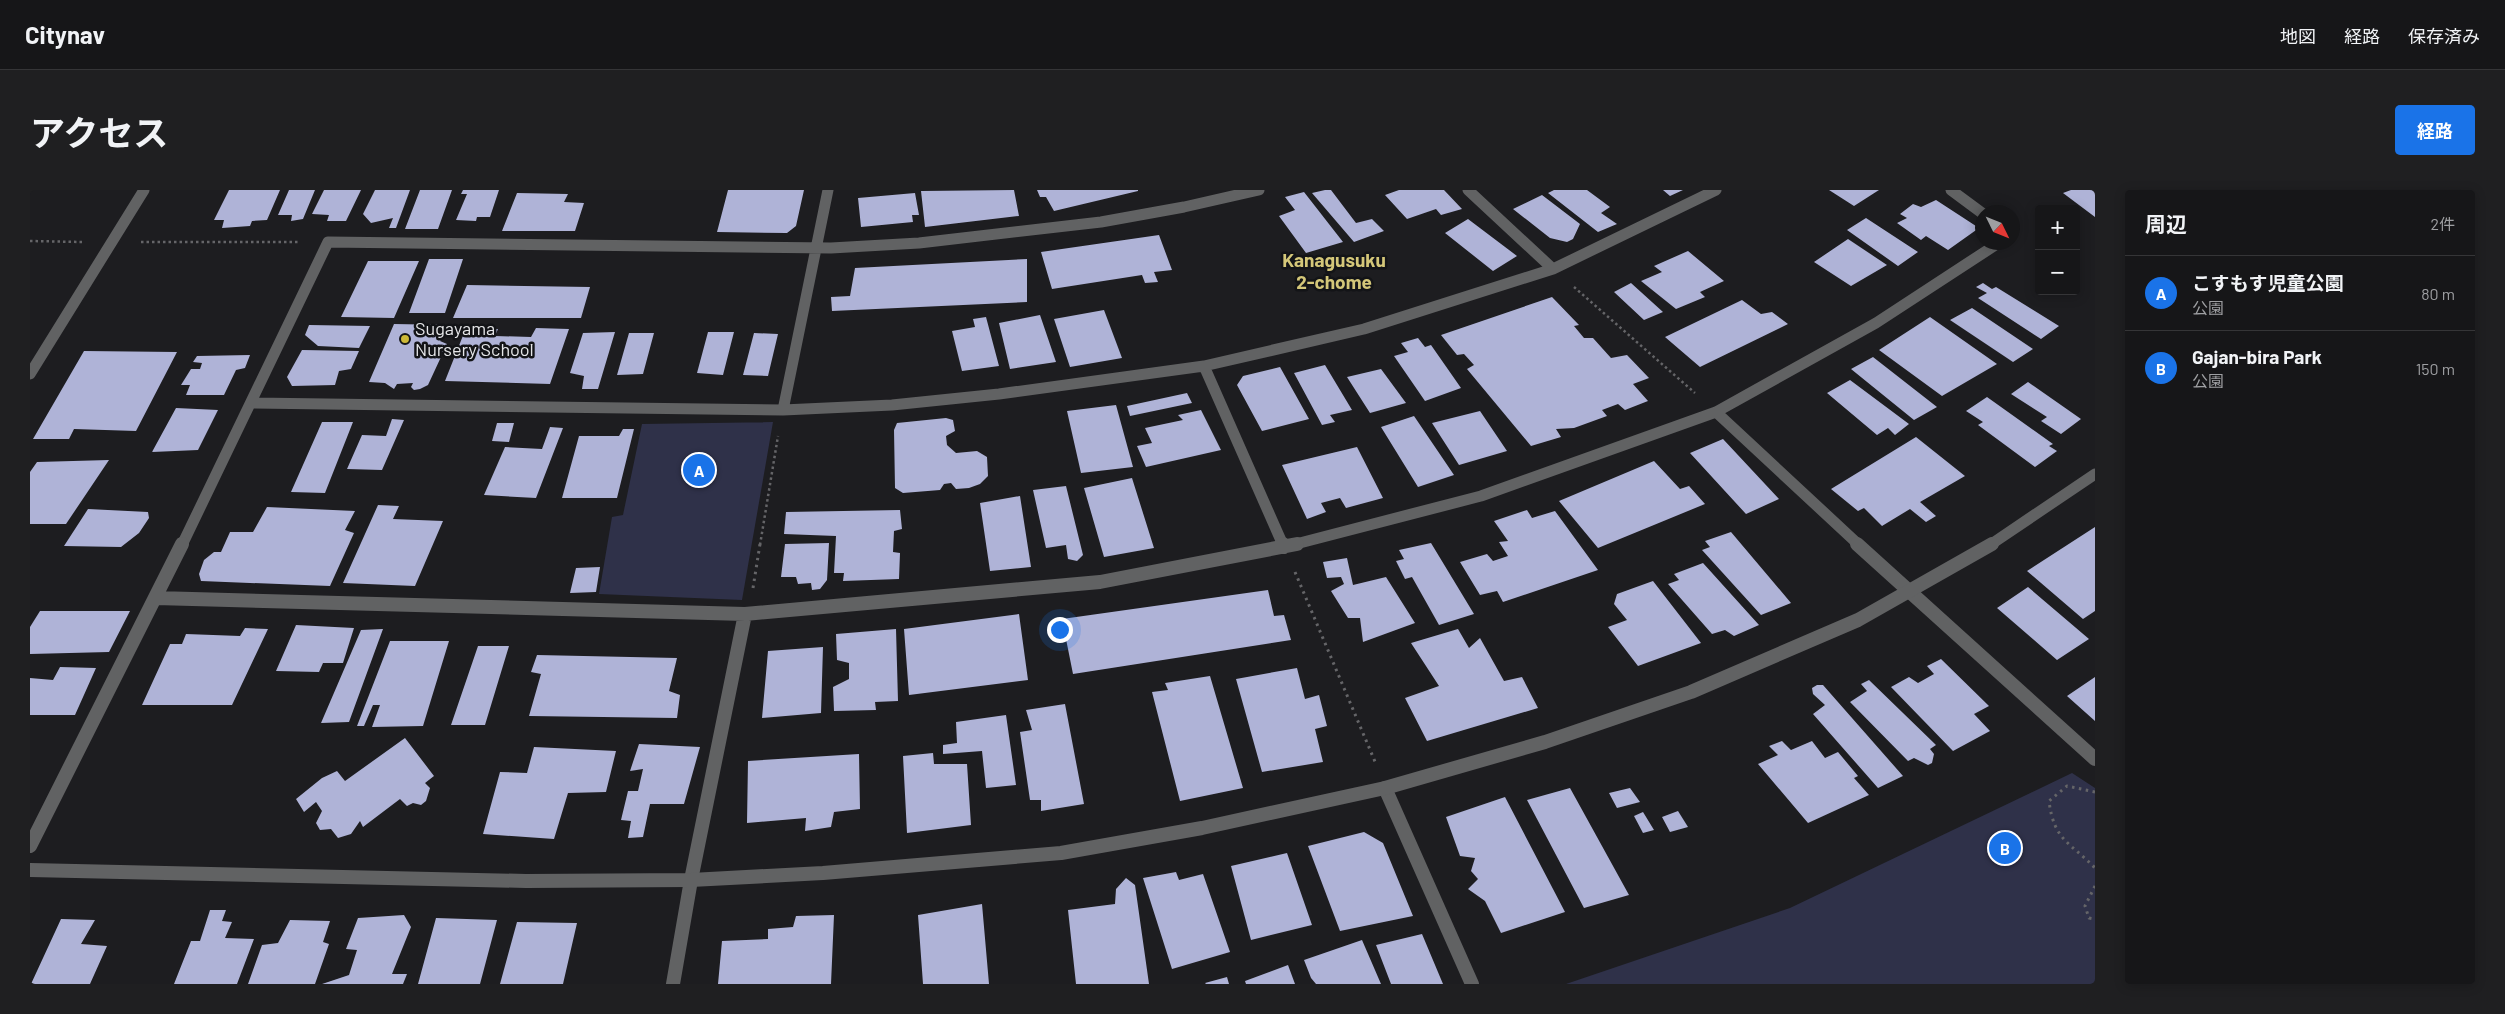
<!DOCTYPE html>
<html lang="ja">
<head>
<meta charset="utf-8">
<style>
  body { margin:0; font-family:Barlow,"Noto Sans JP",sans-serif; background:#1f1f21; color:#f1f3f6 }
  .controls { position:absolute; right:15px; top:15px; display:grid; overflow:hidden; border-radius:5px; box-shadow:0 2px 12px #0003 }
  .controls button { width:45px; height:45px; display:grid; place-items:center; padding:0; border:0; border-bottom:1px solid #353537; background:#161618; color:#f1f3f6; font:25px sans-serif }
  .compass { position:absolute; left:1945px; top:15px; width:45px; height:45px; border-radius:50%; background:#161618; box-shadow:0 2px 12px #0003; rotate:133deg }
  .you { position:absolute; left:1029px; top:439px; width:18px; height:18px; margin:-12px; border:4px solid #fff; border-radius:50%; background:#1a73e8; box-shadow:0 0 0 8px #1a73e833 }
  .badge { display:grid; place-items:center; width:32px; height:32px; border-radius:50%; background:#1a73e8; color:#fff; font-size:16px; font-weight:700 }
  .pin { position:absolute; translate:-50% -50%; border:2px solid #fff; box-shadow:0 1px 5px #0006 }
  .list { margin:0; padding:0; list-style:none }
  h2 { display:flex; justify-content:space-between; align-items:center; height:65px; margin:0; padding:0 20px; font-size:21px }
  h2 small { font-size:16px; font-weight:400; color:#9e9fa2 }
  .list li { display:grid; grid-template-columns:32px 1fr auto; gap:15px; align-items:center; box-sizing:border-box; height:75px; padding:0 20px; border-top:1px solid #353537 }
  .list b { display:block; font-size:19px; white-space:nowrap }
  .list p { margin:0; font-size:16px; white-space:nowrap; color:#9e9fa2 }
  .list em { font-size:16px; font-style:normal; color:#9e9fa2 }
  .map { position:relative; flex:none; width:2065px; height:794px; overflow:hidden; border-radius:5px }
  header { display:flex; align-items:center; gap:30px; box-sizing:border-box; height:70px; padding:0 25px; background:#161618; border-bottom:1px solid #353537 }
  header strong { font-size:24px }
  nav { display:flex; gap:28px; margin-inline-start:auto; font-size:18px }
  .intro { display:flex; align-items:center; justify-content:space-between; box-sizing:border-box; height:120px; padding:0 30px }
  h1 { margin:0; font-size:35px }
  .button { padding:12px 22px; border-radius:5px; background:#1a73e8; color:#fff; font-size:18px; font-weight:700 }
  main { display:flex; gap:30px; padding:0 30px }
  aside { flex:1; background:#161618; border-radius:5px; box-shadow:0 2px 12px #0003 }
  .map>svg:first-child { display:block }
</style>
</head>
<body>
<header>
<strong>Citynav</strong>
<nav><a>地図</a><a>経路</a><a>保存済み</a></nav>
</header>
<div class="intro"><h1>アクセス</h1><a class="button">経路</a></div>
<main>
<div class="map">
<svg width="2065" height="794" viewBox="0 0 2065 794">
  <rect width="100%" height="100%" fill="#1d1d20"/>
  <!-- green -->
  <path fill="#2f3149" d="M743,232L712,410L569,404L582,327L593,325L612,234Z
    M2042,583L2065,598V794H1536L1760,718Z"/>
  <!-- building -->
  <path fill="#afb3d7" d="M199,0H250L237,30L222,31L220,36L192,38L194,30H184Z
    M259,0H285L273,29L261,31L262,25H248Z
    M294,0H331L316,31H297L299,25L282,24Z
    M345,0H380L366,38H359L363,28L341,33L333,24Z
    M390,0H422L408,39H375Z
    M433,0H469L460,27H447L446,31L426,30L437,4H431Z
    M698,0H774L766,36L757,43L687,42Z
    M984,0L989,26L895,37L891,1Z
    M1007,0H1108V1L1024,21L1016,7H1010Z
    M1295,0H1301L1326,33L1342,29L1354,41L1324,52L1282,3Z
    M1369,0H1414L1432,19L1411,25L1406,19L1377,29L1355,5Z
    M1524,0H1557L1580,17L1571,23L1587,34L1568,42L1518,3Z
    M1633,0H1653L1640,6Z
    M1799,0H1849L1824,16Z
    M2041,0H2065V27L2033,3Z
    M1274,2L1313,52L1276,63L1249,26L1265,20L1255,7Z
    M487,3L538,4L534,12L554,13L545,41H472Z
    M885,3L889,25H882L883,32L831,37L828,8Z
    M1512,5L1550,34L1543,49L1537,52L1520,48L1483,19Z
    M1906,10L1949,38L1918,60L1896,46L1891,50L1867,33L1877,28L1870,24L1883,14L1891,17Z
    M1836,28L1888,62L1868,76L1817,40Z
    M1438,29L1487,66L1463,81L1415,43Z
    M1129,45L1142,80L1124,82L1128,92L1115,93L1112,85L1022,99L1011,62Z
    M1818,49L1857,75L1821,96L1784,72Z
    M1658,61L1694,91L1670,102L1675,107L1646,119L1611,91L1632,82L1624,76Z
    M399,69H433L415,123H379Z
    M997,69V112L802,121L801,107L820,106L825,78Z
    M338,71H389L364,128L311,127Z
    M1601,93L1633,122L1614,130L1584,102Z
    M1953,93L1962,99L1966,97L2029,136L2011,149L1948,108L1957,103L1946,97Z
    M437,95L560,97L551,128H423Z
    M1522,107L1549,135L1544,136L1554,148H1563L1581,168L1597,165L1619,188L1603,194L1618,211L1595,220L1588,214L1572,220L1577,226L1544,238L1526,239L1531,247L1501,256L1437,179L1444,175L1434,164L1427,165L1411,145Z
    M1712,110L1731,124L1742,122L1758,134L1670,177L1635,147Z
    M1942,118L2003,159L1983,172L1920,130Z
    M1074,120L1092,168L1040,177L1024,129Z
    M1010,125L1026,172L980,179L969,133Z
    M956,127L969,176L932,181L922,141L945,137L943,129Z
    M1900,127L1967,174L1912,206L1849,160Z
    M364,134L420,135L410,151L417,154L398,195L390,199L384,200L381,197L383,193L367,194L364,199L355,193L339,192Z
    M279,135L340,136L329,158L288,156L275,145Z
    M436,138L468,139L465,146L501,147L506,138L539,139L520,194L415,191Z
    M585,142L568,199H552L554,186L540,183L553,143Z
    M678,142H704L693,185L667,183Z
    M599,143H624L613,184L587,185Z
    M724,143L748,144L738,186L713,185Z
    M1388,148L1395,157L1401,155L1431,198L1395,211L1364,166L1378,162L1371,153Z
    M272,160L329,161L321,179L309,181L305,195L262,196L257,187Z
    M54,161L147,162L106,241L44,239L39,249H3Z
    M220,165L215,178L206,180L194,205H156L160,195H151L161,179H170L172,173L163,172L167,166Z
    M1843,167L1907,217L1884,230L1821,179Z
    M1295,175L1322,220L1300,225L1305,232L1292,235L1264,183Z
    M1250,177L1279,229L1232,241L1207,195L1213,186Z
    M1351,179L1376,213L1340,223L1317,187Z
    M1820,190L1879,234L1865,245L1858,238L1847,245L1797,203Z
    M1998,192L2051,229L2031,244L2011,231L2017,227L1981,204Z
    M1157,203L1162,213L1100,226L1097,216Z
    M1957,207L2023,254L2019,256L2027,261L2005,277L1948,235L1953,232L1936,221Z
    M1086,215L1103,277L1051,283L1037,221Z
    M146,218L188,220L168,260L122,262Z
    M1171,220L1191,260L1116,277L1107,256L1122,253L1115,238L1153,230L1148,225Z
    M1450,221L1477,261L1429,275L1402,233Z
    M1384,226L1424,285L1388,297L1351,237Z
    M916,228L923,230L925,241L916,246L917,255L926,263L947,261L957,267L958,286L950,294L939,298L926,299L921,293L914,294L910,300L873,303L865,298L864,240L867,233Z
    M362,229L374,230L352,280L317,279L332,245L356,246Z
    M292,232H323L295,303L261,302Z
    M467,233H484L479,252L462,251Z
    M520,237L533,238L506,308L454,305L475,257L512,259Z
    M593,239H604L587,308H532L549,246H589Z
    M1886,247L1935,286L1890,312L1906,326L1896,332L1880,319L1852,336L1834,318L1828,321L1801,299Z
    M1693,249L1749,309L1716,324L1660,263Z
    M1327,257L1353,308L1316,318L1310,308L1291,313L1296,322L1277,329L1252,275Z
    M79,270L36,334H0V282L7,272Z
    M1624,271L1650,299L1659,296L1675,314L1568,358L1529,311Z
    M1102,288L1124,358L1074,367L1054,298Z
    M1036,296L1053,365L1047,371L1038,369L1036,355L1016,358L1003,300Z
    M990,306L1001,377L960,381L950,313Z
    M348,315L369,316L363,329L413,331L385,396L313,393Z
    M237,317L325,321L315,340L324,343L300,396L171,391L169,384L174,370L184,362H191L200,342H223Z
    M58,319L118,322L119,328L109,343L91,357L34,356Z
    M870,320L872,339L864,341L863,362L870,363L869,389L813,391L814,383H804L806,346L754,344L756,322Z
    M1497,320L1502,328L1525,321L1568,380L1473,412L1467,401L1450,405L1430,372L1457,364L1463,371L1478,366L1469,352L1478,351L1464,331Z
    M2065,337V421L2053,429L1997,381Z
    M1701,342L1761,413L1731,425L1672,360L1680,357L1675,351Z
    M799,353L797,390L790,399L782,400L781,393L768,394L766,387H751L755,354Z
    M1401,353L1444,424L1409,435L1382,387L1375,389L1366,371L1374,369L1369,360Z
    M1317,368L1323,395L1356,387L1385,433L1333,452L1330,428H1318L1301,401L1314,394L1311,387L1297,388L1293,372Z
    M1673,373L1729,435L1704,446L1695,440L1682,444L1638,394L1649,390L1644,384Z
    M570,377L566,402L540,403L546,378Z
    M1623,391L1671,453L1608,476L1578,437L1597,430L1584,414L1587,404Z
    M1998,397L2059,449L2027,470L1967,418Z
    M1238,400L1244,426L1254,425L1261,450L1043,484L1032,429Z
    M10,421H100L79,462L0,464V437Z
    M989,424L998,490L879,505L874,439Z
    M266,435L324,438L313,473H293L289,482L246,481Z
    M215,438L238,439L202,515H112L140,454H152L156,444L210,446Z
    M353,439L319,532L291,533L331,440Z
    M866,439L868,511L845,512L846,520L804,521L803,497L819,489V473L807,470L806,444Z
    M1428,439L1439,458L1450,448L1474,491L1492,487L1508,518L1397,551L1375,508L1409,496L1381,453Z
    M360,451H419L393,536L342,537L350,515H343L334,536H327Z
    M448,456H479L455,535H421Z
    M793,457L791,523L732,528L738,461Z
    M507,465L647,468L639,501L650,505L647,528L499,526L511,484L501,482Z
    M1911,469L1959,516L1944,524L1960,541L1923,561L1861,497L1879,487L1888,493L1904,484L1897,476Z
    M30,477L66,478L45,525H0V488L23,490Z
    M1267,478L1275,509L1289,505L1297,536L1285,539L1293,572L1232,582L1206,489Z
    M1180,486L1213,598L1150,611L1122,502L1138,500L1135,493Z
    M2065,487V531L2037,506Z
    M1839,490L1906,555L1900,559L1904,564L1902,573L1898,575L1884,568L1878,571L1820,512L1837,501L1831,494Z
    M1787,495H1793L1873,586L1848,598L1783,524L1795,515L1783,504L1782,498Z
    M1035,514L1054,614L1011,621V610H1000L990,542L1002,540L996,520Z
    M976,525L986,595L956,598L952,561L913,564V555L927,553L926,532Z
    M375,548L404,586L395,593L400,598L396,611L391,615L383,613L377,616L370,609L333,637L330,631L321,644L308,648L301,639L290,640L286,633L292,621L286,612L274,622L266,609L292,588L307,581L315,591Z
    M1752,551L1761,560L1782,551L1795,568L1808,562L1828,586L1824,588L1839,605L1778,633L1728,574L1748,565L1739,556Z
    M609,554L670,557L654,614H620L613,647L598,648L601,631L591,630L598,601H608L613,579L600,581Z
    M504,557L586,561L576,602L538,603L524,649L453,644L470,582L497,583Z
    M903,563L904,574H937L941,635L877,643L873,566Z
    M829,564L830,619L804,622L801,637L775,641L776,628L717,633L718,571Z
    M1540,598L1599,705L1554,718L1497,610Z
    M1600,598L1610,612L1587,618L1579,603Z
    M1475,607L1535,722L1471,743L1455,711L1438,699L1448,689L1441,681L1445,668L1430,666L1416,627Z
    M1648,621L1658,637L1640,642L1632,627Z
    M1613,622L1624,640L1613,643L1604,626Z
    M1334,642L1353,653L1383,726L1310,741L1278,656Z
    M1257,663L1282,735L1221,750L1201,676Z
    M1146,682L1149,690L1173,684L1200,762L1142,779L1113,688Z
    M1096,688L1105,695L1119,794H1046L1038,720L1085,714L1086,699Z
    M952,714L959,794H893L888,725Z
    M180,720H196L192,731L202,732L195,748L224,749L207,794H144L161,751H170Z
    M374,725L381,737L362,784H377L373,794H292L319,785L327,760L316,759L328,728Z
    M804,725L801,794H688L692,751L738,749V739L763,737L766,726Z
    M406,728L467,730L450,794H388Z
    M31,729L65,730L51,754L77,756L60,794H1Z
    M260,730L300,731L293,752L299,754L285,794H218L232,755L248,753Z
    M487,732L547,733L533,794H470Z
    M1392,744L1413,794H1361L1346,755Z
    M1332,750L1351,794H1286L1281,788L1274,770Z
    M1258,775L1265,794H1216L1215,791Z
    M1197,787L1199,794H1176L1175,793Z"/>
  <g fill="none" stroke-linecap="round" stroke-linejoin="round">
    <!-- path-far1 -->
    <path stroke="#656568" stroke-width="2.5" stroke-dasharray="2.5 3" stroke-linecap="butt" d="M0,51L52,52
      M111,52H269
      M1544,97L1665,203
      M730,355L748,246"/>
    <!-- path -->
    <path stroke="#656568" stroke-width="3" stroke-dasharray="2.5 4.5" stroke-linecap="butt" d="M1265,382L1346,574
      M723,398L730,354
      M2065,602L2037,596L2019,611C2024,651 2040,652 2065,678
      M2065,696L2055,716L2059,728L2065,729"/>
    <!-- minor-far1 -->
    <path stroke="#616263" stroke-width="11" d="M1438,0L1523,79
      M1921,0L1952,23
      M1174,176L1253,355
      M221,213L753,220L862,215L969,204L1174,176L1334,139L1523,79L1686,0
      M753,220L798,0
      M1686,222L1829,355
      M152,355L298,52L801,58L889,53L1071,32L1154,17L1229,0
      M1262,355L1451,306L1686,222L1846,133L1970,52"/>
    <!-- minor -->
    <path stroke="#616263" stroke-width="14" d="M1253,354L1254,357
      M1827,354L2065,569
      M126,408L715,424L1070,392L1267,354
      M1355,598L1442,794
      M0,656L152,354
      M643,794L661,690L715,424"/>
    <!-- tertiary-far1 -->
    <path stroke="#616263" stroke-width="11" d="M0,184L114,0
      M1960,355L2065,284"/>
    <!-- tertiary -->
    <path stroke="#616263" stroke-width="14" d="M0,680L496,691L661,690L793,683L1031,663L1172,638L1355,598L1515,552L1661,502L1828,430L1962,354"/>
  </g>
  <!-- markers -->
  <circle fill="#cdb938" stroke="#131417" stroke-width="2" cx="375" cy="149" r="5"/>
  <g text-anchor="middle" stroke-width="5" stroke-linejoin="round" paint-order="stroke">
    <!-- poi labels -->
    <g font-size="18" fill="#e6e7e9" stroke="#131417" text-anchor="start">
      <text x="385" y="145">Sugayama<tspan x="385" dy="21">Nursery School</tspan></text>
    </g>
    <!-- neighbourhood labels -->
    <g font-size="19" font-weight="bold" fill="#d4c779" stroke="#131417">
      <text x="1304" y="77">Kanagusuku<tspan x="1304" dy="22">2-chome</tspan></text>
    </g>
  </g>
</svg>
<div class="controls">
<button>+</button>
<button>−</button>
</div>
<svg class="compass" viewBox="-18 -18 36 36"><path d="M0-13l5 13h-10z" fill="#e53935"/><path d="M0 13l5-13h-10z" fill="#9e9fa2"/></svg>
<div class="you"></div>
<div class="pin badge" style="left:669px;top:280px">A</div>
<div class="pin badge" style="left:1975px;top:658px">B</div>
</div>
<aside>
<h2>周辺<small>2件</small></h2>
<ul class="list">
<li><span class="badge">A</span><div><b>こすもす児童公園</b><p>公園</p></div><em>80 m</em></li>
<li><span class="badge">B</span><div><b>Gajan-bira Park</b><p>公園</p></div><em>150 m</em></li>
</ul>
</aside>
</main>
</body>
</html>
